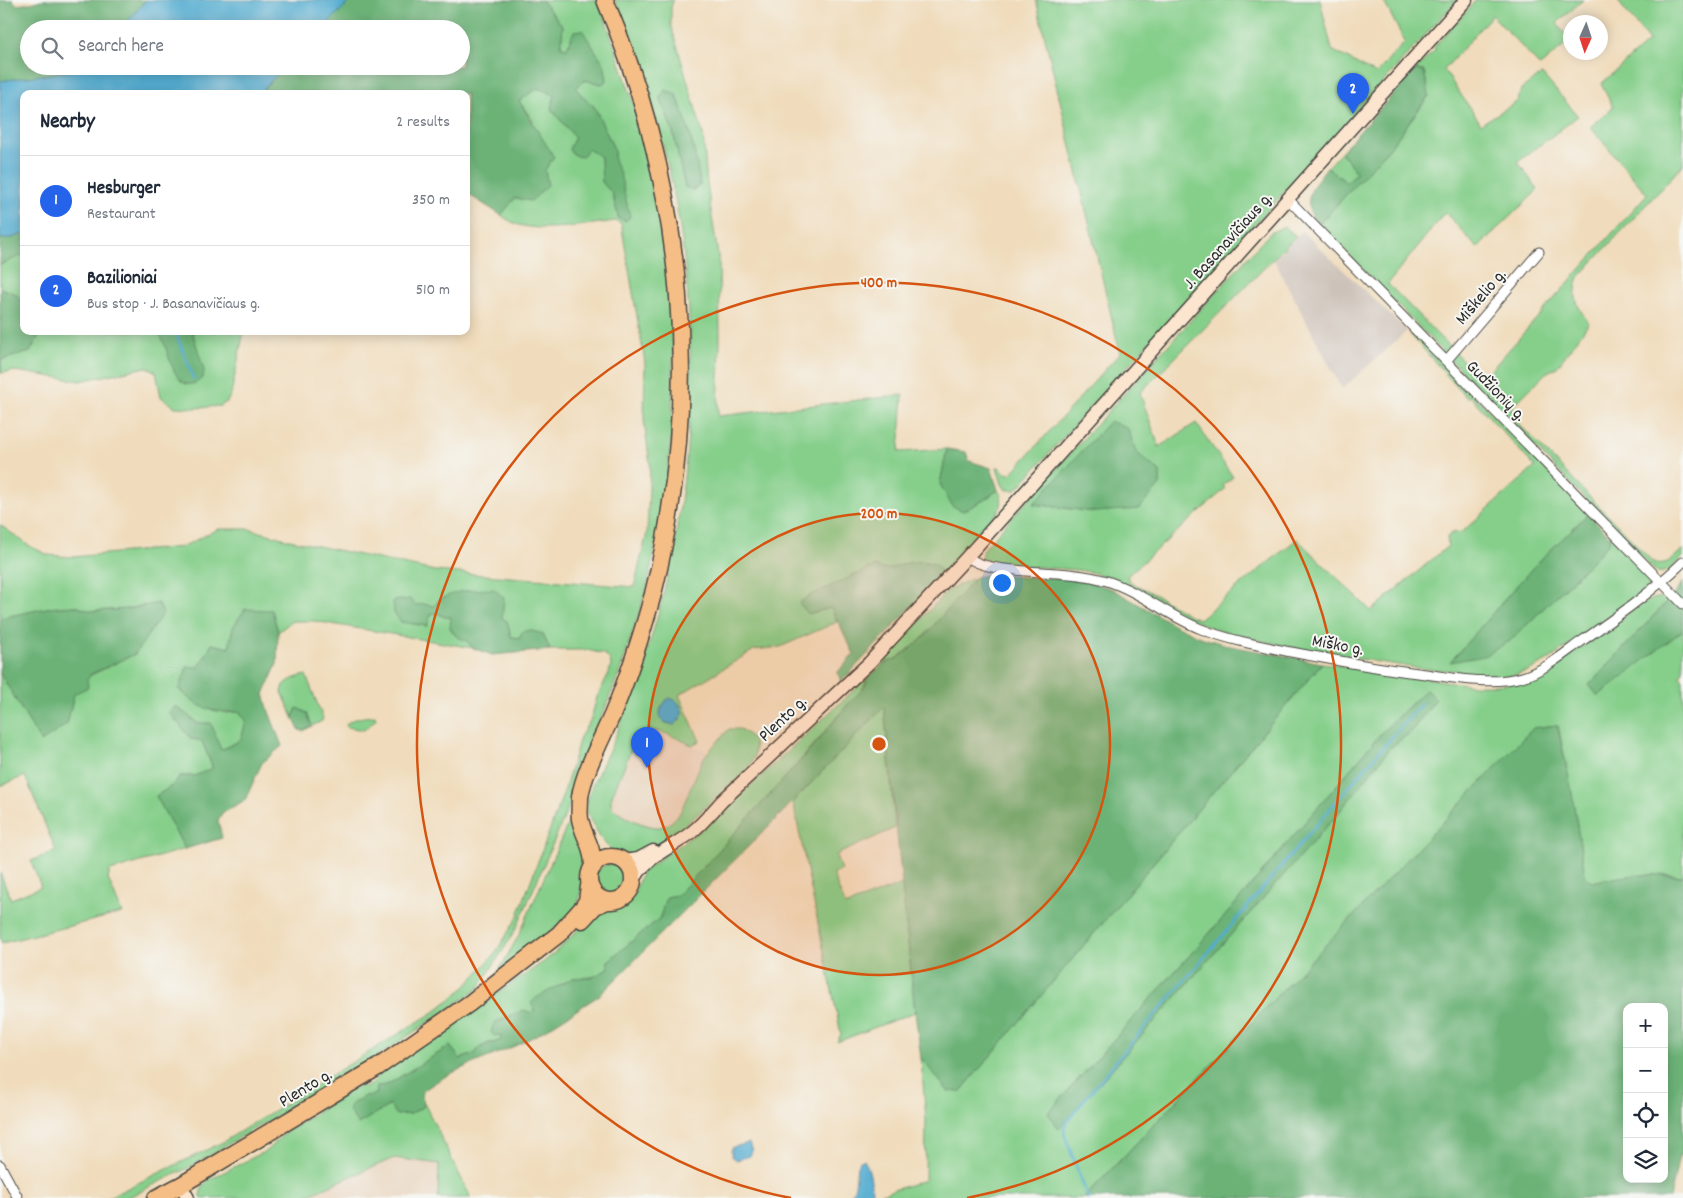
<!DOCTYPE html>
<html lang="en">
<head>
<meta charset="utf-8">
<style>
  body { margin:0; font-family:Dekko,sans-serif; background:#f6f6f7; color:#1f2937 }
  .controls { position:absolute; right:15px; bottom:15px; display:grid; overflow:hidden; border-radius:10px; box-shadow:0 2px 12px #0003 }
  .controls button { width:45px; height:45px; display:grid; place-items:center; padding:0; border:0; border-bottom:1px solid #e0e1e3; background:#fff; color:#1f2937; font:25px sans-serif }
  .compass { position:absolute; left:1563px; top:15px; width:45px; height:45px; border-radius:50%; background:#fff; box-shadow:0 2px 12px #0003; rotate:183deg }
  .you { position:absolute; left:1001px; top:582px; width:18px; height:18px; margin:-12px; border:4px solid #fff; border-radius:50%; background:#1a73e8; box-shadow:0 0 0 8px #1a73e833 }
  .badge { display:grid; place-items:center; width:32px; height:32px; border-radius:50%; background:#2563eb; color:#fff; font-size:16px; font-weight:700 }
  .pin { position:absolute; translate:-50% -41px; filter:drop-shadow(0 1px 2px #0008) }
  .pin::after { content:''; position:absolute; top:26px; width:18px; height:15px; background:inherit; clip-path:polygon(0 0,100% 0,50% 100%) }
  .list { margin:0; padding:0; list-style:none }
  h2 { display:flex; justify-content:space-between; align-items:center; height:65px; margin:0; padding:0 20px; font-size:21px }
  h2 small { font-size:16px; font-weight:400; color:#747a83 }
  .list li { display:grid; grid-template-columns:32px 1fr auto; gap:15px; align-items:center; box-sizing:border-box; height:90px; padding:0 20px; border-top:1px solid #e0e1e3 }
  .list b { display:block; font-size:19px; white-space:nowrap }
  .list p { margin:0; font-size:16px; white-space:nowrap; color:#747a83 }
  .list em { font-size:16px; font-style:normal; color:#747a83 }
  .icon { flex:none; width:28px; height:28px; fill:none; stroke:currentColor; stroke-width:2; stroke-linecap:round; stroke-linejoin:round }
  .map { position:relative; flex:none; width:1683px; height:1198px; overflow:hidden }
  .search { position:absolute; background:#fff; box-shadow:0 2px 12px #0003; left:20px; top:20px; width:450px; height:55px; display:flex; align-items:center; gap:12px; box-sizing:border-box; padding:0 18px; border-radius:28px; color:#747a83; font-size:19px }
  .panel { position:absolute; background:#fff; box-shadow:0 2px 12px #0003; left:20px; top:90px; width:450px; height:245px; border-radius:10px }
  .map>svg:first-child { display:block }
</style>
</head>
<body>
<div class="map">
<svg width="1683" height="1198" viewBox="0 0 1683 1198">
  <rect width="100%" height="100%" fill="#f6f6f2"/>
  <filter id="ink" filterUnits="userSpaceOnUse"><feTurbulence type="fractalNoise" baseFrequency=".02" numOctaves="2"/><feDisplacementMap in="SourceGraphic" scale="10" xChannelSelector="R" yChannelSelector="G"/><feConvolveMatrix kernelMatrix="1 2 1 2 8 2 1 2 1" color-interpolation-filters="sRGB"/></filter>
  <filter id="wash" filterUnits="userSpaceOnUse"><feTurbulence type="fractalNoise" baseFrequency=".0096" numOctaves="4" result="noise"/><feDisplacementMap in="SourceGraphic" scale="20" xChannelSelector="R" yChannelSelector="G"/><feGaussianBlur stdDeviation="1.12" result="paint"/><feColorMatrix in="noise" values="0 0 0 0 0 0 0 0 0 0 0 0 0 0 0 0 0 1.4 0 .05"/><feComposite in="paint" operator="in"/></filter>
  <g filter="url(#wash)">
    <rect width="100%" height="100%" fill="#f0dcbc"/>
    <!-- built -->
    <path fill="#e7cfb6" d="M648,730L656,731L708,752L702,761L681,811L677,817L661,827H652L618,814L613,808L611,802L636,738L640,733Z
      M394,1158L439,1164L438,1198H300Z"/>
    <!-- industrial -->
    <path fill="#cdc2b9" d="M1302,231L1407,331L1342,389L1274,260Z"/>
    <!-- green -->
    <path fill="#86cf8b" stroke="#587d5b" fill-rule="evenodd" d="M541,0H597L604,15L639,119L653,175L668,266L673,351L672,432L664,501L647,588L620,671L593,738L575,792L518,925L507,944L478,989L384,1052L291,1109L259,1126L192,1166L127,1198H107L223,1142L434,1012L465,987L494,955L517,918L565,789L580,737L591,719L597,697L609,673L611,665L610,660L604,654L587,650H550L543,634L521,638L511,637L507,621L440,599L434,606C414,602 414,608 401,622L427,626L431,614L437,613L444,617H452L456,636L467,641L473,648L314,621H292L278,632L272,610L233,627L229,648L212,644L199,668L225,713L240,712L246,721L241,740L221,750L197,723L176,706L202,741L213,769L194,776H180L173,785L156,796L185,849L110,871L108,879L122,913L2,943L0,938V873L11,899L41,887L31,861L56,851L25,776L0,786V673L41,742L67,724L74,694L89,676L135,654L144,605L129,609L91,611L75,606L47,608L0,618V525L28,545L48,555L72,557L182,547L218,529H249L290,540L435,571L634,587L647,533L650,465L644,421L645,363L621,223L616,221C590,224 537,234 514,223C509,221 505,218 501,215L515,198L533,121L519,101L538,88L555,95L551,109L575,137L569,150L576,156L588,149L601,157L602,182L612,193L619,219L620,174L614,160V149L594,106L582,96L576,88L585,80L602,84L607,80L604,64L581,30L567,48L561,47L563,26Z
      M615,0H673L671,8V25L703,134L707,184L719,262L720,340L718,416L903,395L899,452L947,449L940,484L963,511L984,500L998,490C1003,499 1003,504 997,513L943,574L935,564H903L895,568L854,574L843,582L809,596L808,614L831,608L837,622L780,647L754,650L679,695L700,741L692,745C675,738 651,722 636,738L612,796C611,800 610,804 613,808C617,815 651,829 660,827C668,826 677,818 681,811L702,761L708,752L729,729H740C748,734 756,739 755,750C755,757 751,764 747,770C740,778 730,785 722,792C704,809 652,858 627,856C613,855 605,845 598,833C593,824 585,815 587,804C589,789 597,776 603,763C610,749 616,736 621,722C635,684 650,646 660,607C696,469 701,313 670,174C656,114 637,57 615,0ZM676,94C688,124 696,153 700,185L693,190L685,187L673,132L660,97Z
      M1036,0H1320L1332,50L1376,74L1405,42L1383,0H1457L1016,490H1006L1002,484L997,467H999L1004,473L1011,474L1120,353Z
      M1476,0H1583L1557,23L1570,41L1540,66L1492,15L1444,70L1481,124L1518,101L1521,89L1542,74L1578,116L1518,162L1538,190L1477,248L1445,212L1388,284L1482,380L1647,194L1590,127L1613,107L1601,84L1649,41L1617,0H1683V165L1579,277C1572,298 1577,306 1589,323L1557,367L1546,373L1512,407L1513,418L1653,562C1667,567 1673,558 1683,549V557C1676,563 1666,577 1655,571L1319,224L1392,145L1429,96L1424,71L1415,70L1435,50L1434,47Z
      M1341,152L1357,173L1346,182L1327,167Z
      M1284,226L1296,236L1140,393L1159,447L1196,423L1233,477L1223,485L1225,489L1127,576L1130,582L1154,594L1189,615L1199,619L1297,539L1371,611L1448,546L1447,537L1452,533L1462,532L1535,467L1470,396L1467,398L1410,334L1414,332L1588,514L1535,565L1450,662L1510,641L1592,561L1609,543L1611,537L1653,584L1626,605L1547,661L1528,671L1509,676L1490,677L1456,671L1416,668L1304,650L1262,641L1217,630L1197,622L1180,614L1157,599L1118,581L1095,573L1078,570L994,564L981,559L982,553L987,545L1270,233ZM1128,429L1136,452L1160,472V485L1095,512L1033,504Z
      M21,254H24V305L16,294L0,288V265Z
      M36,331H156L163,339L172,366L197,348L192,331H244L231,394L227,402L220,406L195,408L175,407L161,397L156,372L147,367L80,381L15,371L1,373V360L30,352L38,337Z
      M976,577L921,640L898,658L883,664V660L948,590Z
      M1664,597L1669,599L1590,685L1598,695L1683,630V671L1680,675L1683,680V876C1649,873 1625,875 1592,882L1585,876L1571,788L1558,725L1533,728L1084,1198H882L881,1194L925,1180L926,1121L921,1058L948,1091L960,1092L1322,663L1472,685C1484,685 1498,686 1510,683C1551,674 1583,645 1617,621C1631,611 1646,598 1664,597ZM1426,690L1411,732L1391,747L1335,817L1059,1128L1048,1113L1225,916L1383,731Z
      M306,675L323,718L322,721L312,726L307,713L297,708L293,717L282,692L284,685C290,679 297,677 306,675Z
      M867,678C864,693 848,704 838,716C787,778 732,836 678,895L667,897L660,918L608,961V969L593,977L573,978L533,1013L501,1035V1040L493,1043H489L479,1048L474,1054L460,1059L450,1046L387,1085L377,1086V1093L369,1097L358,1123L391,1105L411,1114L425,1105L471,1198H438L439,1164L394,1158L300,1198H200C200,1190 203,1184 210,1179L266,1151L285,1133L354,1088L362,1086L365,1088L375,1081L378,1073L438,1033L445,1034L453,1029L455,1022L545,961L563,945L596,911L601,908L615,907L623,905L631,899L635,892L642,872L710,823Z
      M884,706L895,828L836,855L841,870L833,874L845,906L902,884L915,1012L837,1042L841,1034L793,802Z
      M375,716L376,719L364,730L347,727L346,724C355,717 364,717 375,716Z
      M573,812L589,863L584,870L583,883L577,910L494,979L519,935Z
      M595 880a16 16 0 1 1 32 0a16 16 0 1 1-32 0Z"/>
    <!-- forest -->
    <path fill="#6cb277" stroke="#4c6e51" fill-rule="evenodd" d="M0,0H13L17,5L31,3L41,0H146L121,29H29V66H78L72,71L0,81Z
      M351,0H541L563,26L561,47L567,48L574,31L582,30L604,64L607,80L602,84L584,80L576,88L582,96L594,106L614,149V160L620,174L630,217L626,221L619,219L612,193L602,182L601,157L588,149L582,157L576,156L569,149L575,137L551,109L555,95L538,88L519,101L554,157L545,170L548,185L531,201L515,198L501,215L471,196L466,195V94H259L285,66H461V29H322Z
      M1415,70L1424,71L1429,95L1392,145L1319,224C1298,204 1313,185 1327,167L1346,182L1357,173L1341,152Z
      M665,90L676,94C688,124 696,153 700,185L693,190L685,187L673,132L660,97Z
      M24,234V254L0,265V239L11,238Z
      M0,288L16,294L24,305V331H36L38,337L30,352L1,360V373H0Z
      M156,331H192L204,370L203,378C176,400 171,358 163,341C162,337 159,334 156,331Z
      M1110,421L1128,429L1136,452L1160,472V485L1139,509L1095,512L1033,504Z
      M947,449L966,452L969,461L991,468L998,490L984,500L963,511L952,506L940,484Z
      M1588,514L1611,537L1609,543L1592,561L1510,641L1484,656L1450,662L1535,565Z
      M921,561L935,564L943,574L842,681L837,673L854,654L831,608L808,614L799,603L809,596L874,566C888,572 891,567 904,564C910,562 915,562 921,561Z
      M986,575L1084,580L1112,589L1173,624L1200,637L1230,646L1322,663L960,1092L948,1091L921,1058L915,1012L884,707L793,802L600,995C573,1012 546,1031 517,1045C485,1060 451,1069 423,1091L422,1098L425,1105L411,1114L396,1115L390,1105L358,1124L349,1111L350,1105L366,1095L369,1097L377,1093V1086L387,1085L450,1046L460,1059L474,1054L479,1048L489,1043H493L501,1040V1035L494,1036L491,1032L494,1023L523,1010L533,1013L535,1010L531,1003L536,998L573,978L593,977L608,969V961L660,918C664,909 661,907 667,897L678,895L812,748L849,703L865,687L867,678L883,664L898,658L921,640L976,577Z
      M1683,581V630L1598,696L1589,685L1677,591Z
      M494,589L504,598L502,618L507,621L511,637L520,638L522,632L529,630L543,634L550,650L492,655L473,648L467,641L456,636L450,628L451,617H444L437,613L431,614L427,626L401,622L394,613L393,601L410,599L416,605L423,604L434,606C449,589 472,590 494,589Z
      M158,603L163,613L135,654L91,674L87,680L88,687L74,694L67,724L41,742L0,673V618L47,608L75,606L91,611L129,609Z
      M245,609L272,610L278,632L277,664L264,694L269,712L282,746L262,763L245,800L222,813L218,820L222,838L185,849L156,796L173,785L180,776H194L213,768L202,741L191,739L169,712L176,706L197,723H211L221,750L241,740L246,721L240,712C214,713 197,709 179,689L187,667H199L212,644L229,648L233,627Z
      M1426,690L1436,699L1411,732L1391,747L1335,817L1059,1129L1048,1113L1225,916L1383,731Z
      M297,708L307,713L312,726L303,731L299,730L293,717Z
      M1557,725L1571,788L1585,876L1592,882C1626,875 1648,873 1683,876V1154L1679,1156L1670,1198H1084L1533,728ZM1627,1007H1664V1179H1627Z"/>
    <!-- water -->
    <path fill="#52acd0" stroke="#3e6c7e" d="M146,0H351L322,29H121Z
      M78,66H285L259,94H24V234L11,238L0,239V81L72,71Z
      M668,698C679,699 686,710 680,720L674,725L663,722L659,717L661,708Z
      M749,1143L752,1151L750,1156L737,1160L732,1157L731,1150L733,1147Z
      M864,1160C871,1170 872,1186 872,1198H846C860,1191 853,1173 859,1161Z"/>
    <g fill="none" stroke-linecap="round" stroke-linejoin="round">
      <!-- stream -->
      <path stroke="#52acd0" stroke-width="2.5" d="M172,331L178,338L194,379
        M1088,1198L1065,1136L1064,1129L1066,1123C1111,1065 1160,1010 1207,954C1278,871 1348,786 1421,704"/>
    </g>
  </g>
  <g filter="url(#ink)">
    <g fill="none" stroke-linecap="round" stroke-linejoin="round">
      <defs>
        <path id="street" d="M1287,198L1683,604
          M1446,361L1539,252
          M967,557C985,569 1005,569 1026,571C1053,573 1081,573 1107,581C1141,592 1168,616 1201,629C1229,640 1261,646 1291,652C1333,660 1375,668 1418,673C1450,677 1490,686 1522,677C1543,671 1561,656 1579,643C1615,618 1651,593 1683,562
          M0,1165L18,1198"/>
        <path id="secondary" d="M624,861L638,859L653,851
          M633,883C642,858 672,848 692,832C703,823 712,812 722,801L869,663L967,557L1466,0
          M181,1185L188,1198"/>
        <path id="highway" d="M589 879a22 22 0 1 1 44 0a22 22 0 1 1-44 0Z
          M593,867C593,845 584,838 580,819C579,813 580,804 580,797C583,774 603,736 613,713C629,675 642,634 653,594C703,393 685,190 605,0
          M582,920L595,906L607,901
          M156,1198L181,1185L378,1067L470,1003L559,934L583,907L587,901L589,886"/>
      </defs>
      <!-- street casing -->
      <use href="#street" stroke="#494641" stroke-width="11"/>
      <!-- secondary casing -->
      <use href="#secondary" stroke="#494641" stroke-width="15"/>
      <!-- highway casing -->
      <use href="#highway" stroke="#494641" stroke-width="19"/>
      <!-- street -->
      <use href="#street" stroke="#fff" stroke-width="9"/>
      <!-- secondary -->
      <use href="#secondary" stroke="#fbe5cf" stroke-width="12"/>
      <!-- highway -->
      <use href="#highway" stroke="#f5be86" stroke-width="16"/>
    </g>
  </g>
  <!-- distance rings -->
  <circle cx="879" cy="744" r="231" fill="#d5540f" fill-opacity=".12"/>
  <g fill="none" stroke="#d5540f" stroke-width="2.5">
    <circle cx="879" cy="744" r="231"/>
    <path d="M791 1198A462 462 0 1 1 967 1198"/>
  </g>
  <g text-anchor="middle" stroke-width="4" stroke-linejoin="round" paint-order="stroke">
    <!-- street labels -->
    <g font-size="18" fill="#2b2b2b" stroke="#f6f6f2">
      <text transform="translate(1227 240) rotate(-48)" y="6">J. Basanavičiaus g.</text>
      <text transform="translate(1480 296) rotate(-49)" y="6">Miškelio g.</text>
      <text transform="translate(1497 390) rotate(46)" y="6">Gudžionių g.</text>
      <text transform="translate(1338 644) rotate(11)" y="6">Miško g.</text>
      <text transform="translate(782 718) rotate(-43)" y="6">Plento g.</text>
      <text transform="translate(305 1087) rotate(-31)" y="6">Plento g.</text>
    </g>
  </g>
  <circle cx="879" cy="744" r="8" fill="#d5540f" stroke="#f6f6f2" stroke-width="2.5"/>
  <g font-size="15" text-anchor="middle" font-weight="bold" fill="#d5540f" stroke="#f6f6f2" stroke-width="4" stroke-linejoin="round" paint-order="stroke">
    <text x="879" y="287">400 m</text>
    <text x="879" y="518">200 m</text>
  </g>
</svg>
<div class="controls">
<button>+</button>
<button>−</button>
<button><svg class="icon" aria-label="locate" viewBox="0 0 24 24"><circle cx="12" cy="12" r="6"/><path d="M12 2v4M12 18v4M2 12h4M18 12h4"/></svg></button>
<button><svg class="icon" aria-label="layers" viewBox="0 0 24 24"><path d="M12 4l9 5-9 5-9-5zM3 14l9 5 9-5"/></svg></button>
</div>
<svg class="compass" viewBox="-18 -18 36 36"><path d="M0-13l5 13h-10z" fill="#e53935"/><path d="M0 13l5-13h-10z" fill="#747a83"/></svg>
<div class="you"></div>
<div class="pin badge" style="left:647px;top:768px">1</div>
<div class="pin badge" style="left:1353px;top:114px">2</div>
<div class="search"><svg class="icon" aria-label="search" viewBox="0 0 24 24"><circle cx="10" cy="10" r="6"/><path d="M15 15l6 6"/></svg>Search here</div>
<section class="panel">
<h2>Nearby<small>2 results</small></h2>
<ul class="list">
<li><span class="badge">1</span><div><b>Hesburger</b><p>Restaurant</p></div><em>350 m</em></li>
<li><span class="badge">2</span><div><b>Bazilioniai</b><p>Bus stop · J. Basanavičiaus g.</p></div><em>510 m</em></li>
</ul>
</section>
</div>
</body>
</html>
